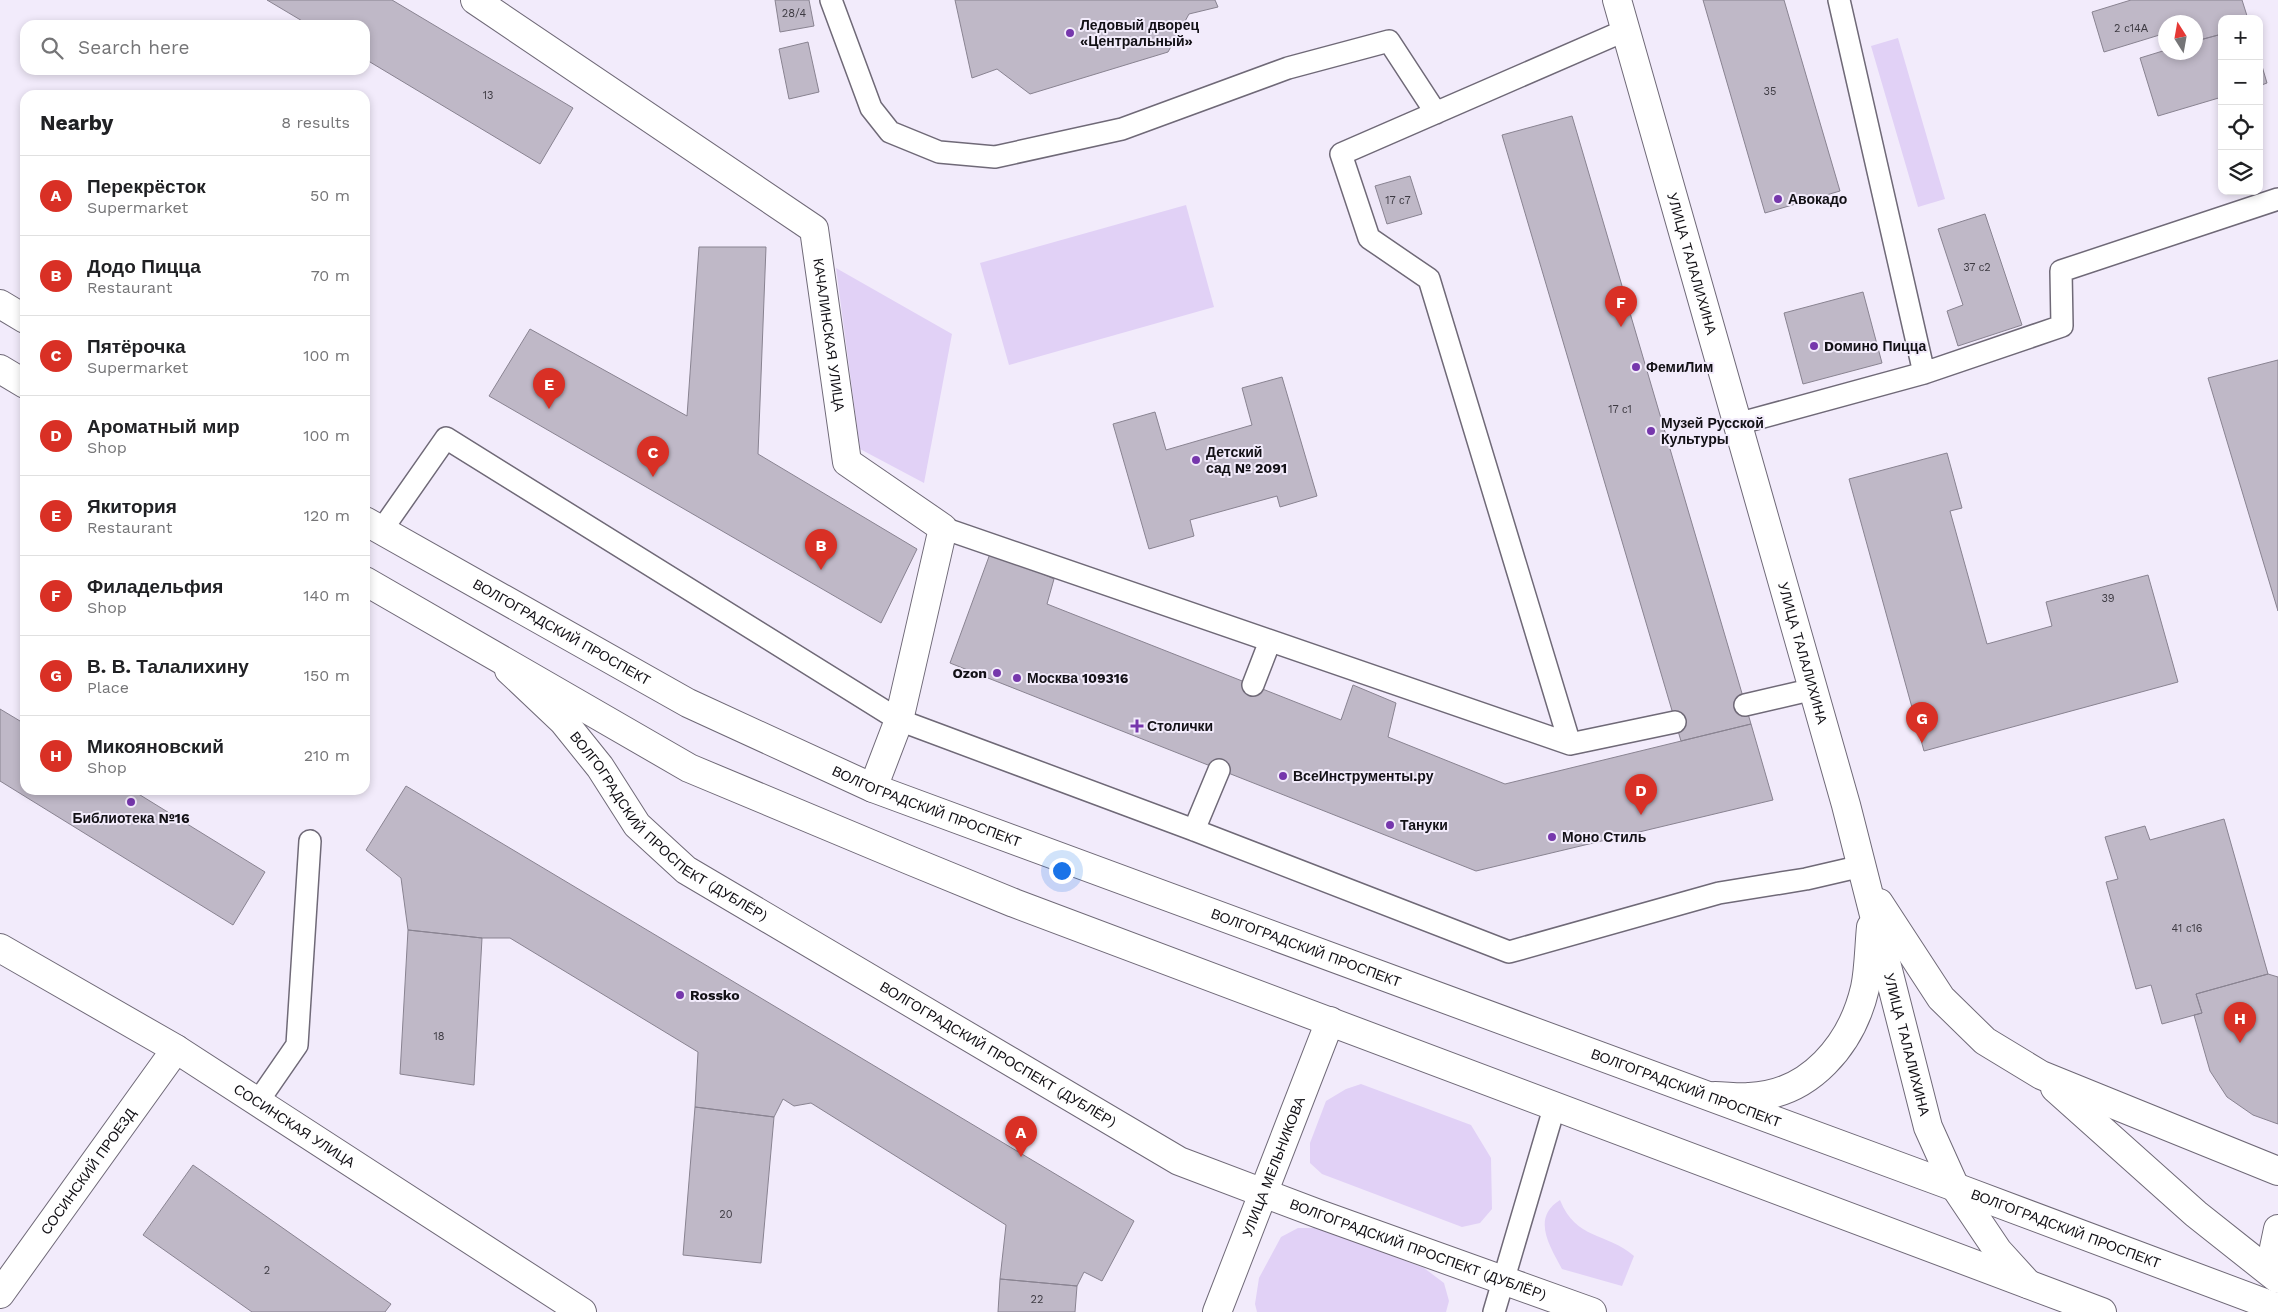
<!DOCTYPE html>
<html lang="en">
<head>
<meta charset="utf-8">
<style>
  body { margin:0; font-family:"Work Sans",sans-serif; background:#f2f2f2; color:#202124 }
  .controls { position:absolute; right:15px; top:15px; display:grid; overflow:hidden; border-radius:10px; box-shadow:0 2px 8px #0003 }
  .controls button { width:45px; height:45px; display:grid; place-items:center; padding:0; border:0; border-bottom:1px solid #e0e0e0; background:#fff; color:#202124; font:25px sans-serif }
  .compass { position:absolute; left:2158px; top:15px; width:45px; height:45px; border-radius:50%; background:#fff; box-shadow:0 2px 8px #0003; rotate:349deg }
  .you { position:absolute; left:1061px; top:870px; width:18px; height:18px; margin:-12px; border:4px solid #fff; border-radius:50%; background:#1a73e8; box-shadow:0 0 0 8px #1a73e833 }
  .badge { display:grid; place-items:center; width:32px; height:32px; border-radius:50%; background:#d93025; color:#fff; font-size:16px; font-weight:700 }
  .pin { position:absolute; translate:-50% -41px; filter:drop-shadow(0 1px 2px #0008) }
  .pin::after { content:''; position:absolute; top:26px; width:18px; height:15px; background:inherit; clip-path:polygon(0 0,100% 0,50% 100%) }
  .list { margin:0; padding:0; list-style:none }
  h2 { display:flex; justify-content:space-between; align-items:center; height:65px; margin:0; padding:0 20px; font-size:21px }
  h2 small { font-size:16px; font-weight:400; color:#757577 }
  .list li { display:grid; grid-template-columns:32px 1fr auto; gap:15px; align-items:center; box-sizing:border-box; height:80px; padding:0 20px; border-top:1px solid #e0e0e0 }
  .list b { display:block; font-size:19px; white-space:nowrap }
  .list p { margin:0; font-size:16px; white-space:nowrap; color:#757577 }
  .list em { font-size:16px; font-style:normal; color:#757577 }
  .icon { flex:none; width:28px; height:28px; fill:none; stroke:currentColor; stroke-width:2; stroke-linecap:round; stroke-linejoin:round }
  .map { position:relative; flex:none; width:2278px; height:1312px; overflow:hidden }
  .search { position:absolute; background:#fff; box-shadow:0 2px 8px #0003; left:20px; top:20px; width:350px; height:55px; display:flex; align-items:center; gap:12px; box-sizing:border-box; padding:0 18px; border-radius:15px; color:#757577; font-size:19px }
  .panel { position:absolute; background:#fff; box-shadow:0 2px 8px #0003; left:20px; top:90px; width:350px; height:705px; border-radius:15px }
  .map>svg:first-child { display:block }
</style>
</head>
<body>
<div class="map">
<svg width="2278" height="1312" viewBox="0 0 2278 1312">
  <rect width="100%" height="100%" fill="#f2ebfb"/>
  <!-- green -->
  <path fill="#e1d1f6" d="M1898,38L1945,199L1918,207L1871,46Z
    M1186,205L1214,307L1009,365L980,263Z
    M836,268L952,334L924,483L860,449Z
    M1361,1084L1471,1125L1491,1158L1492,1209L1480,1223L1462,1227L1322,1174L1310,1163V1143L1326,1101L1346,1089Z
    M1560,1200C1576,1240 1606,1232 1634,1256L1622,1286L1562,1269C1550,1246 1531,1218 1560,1200Z
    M1298,1228H1320L1424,1268L1444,1283L1449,1301L1446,1312H1257L1255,1304L1259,1278L1281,1237Z"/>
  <!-- building -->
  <path fill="#bfb8c7" stroke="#898391" d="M267,0H392L573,108L540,164L365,59V25H309Z
    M775,0H809L814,26L780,32Z
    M955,0H1215L1218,7L1189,14L1168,52L1030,94L997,69L972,78Z
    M1703,0H1784L1840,191L1765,213Z
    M2131,0H2242L2248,19H2222V34L2196,41V22H2166V33L2104,52L2092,12Z
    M2222,34V97L2158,116L2140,58L2166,50V52H2196V41Z
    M808,42L819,92L789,99L779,49Z
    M2259,56L2267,83L2259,86Z
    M1572,116L1751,724L1681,741L1502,135Z
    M1410,176L1422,214L1387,224L1375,186Z
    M1985,214L2022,325L1958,346L1947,311L1963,305L1938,229Z
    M699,247H766L758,454L917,549L881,623L489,396L530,329L687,416Z
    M1863,292L1882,363L1803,384L1784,313Z
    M2278,360V611L2208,378Z
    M1282,377L1317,496L1280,507L1277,496L1190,520L1194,536L1149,549L1113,424L1155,412L1166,450L1252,425L1242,388Z
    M1947,453L1962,508L1950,511L1987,644L2052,626L2046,602L2148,575L2178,682L1924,751L1849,479Z
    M991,551L1054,579L1047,604L1341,720L1353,685L1396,703L1388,737L1505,784L1751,724L1773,800L1476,871L950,663Z
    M0,709L25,724V790H132L265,872L233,925L0,781Z
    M406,786L1134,1221L1102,1281L1084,1272L1077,1286L1000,1279L1006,1225L811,1103L794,1106L783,1099L774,1117L695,1107L698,1052L510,938H482L408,930L401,878L366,850Z
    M2224,819L2268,974L2196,994L2202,1013L2162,1024L2151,985L2136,989L2106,882L2118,879L2105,837L2145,826L2150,840Z
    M408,930L482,938L474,1085L400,1074Z
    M2268,974L2278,977V1124L2253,1115L2227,1097L2210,1071L2194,1015L2202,1013L2196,994Z
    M695,1107L774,1117L761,1263L683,1255Z
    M193,1165L391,1304L385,1312H252L143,1235Z
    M1000,1279L1077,1286L1075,1312H998Z"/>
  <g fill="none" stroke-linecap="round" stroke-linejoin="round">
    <defs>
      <path id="lane" d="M831,0L871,108L890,132L939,152L995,157L1122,129L1288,68L1389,41L1436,113
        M1839,0L1924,373
        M1737,424L1924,373L2062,326L2061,271L2278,199
        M943,528L1570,744L1675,722
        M381,531L446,438L899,720L1194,830L1509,952L1719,893L1806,879L1862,866
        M1253,685L1270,641
        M1745,705L1814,689
        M1570,744L1429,279L1369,238L1341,154L1626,30
        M1194,830L1219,770
        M259,1100L297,1045L310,841
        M1494,1312L1555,1105"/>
      <g id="street">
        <path id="s1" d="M475,0L814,229L847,462L943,528L899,720L873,788"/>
        <path id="s2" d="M509,670L563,721L600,767L637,825L686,870L1179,1161L1319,1214L1592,1312"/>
        <path id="s3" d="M0,948L176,1049L582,1312"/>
        <path id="s4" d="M0,1294L176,1049"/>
      </g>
      <g id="secondary">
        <path id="s5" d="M1617,0L1846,805L1928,1127L1955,1187L1998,1251L2028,1284"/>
        <path d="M1879,903L1941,998L1985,1041L2041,1075L2278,1171"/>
        <path d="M2055,1088L2196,1214L2278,1279"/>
        <path d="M1715,1096C1726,1096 1738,1098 1749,1097C1810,1095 1852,1044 1865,988C1869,969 1869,947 1871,927"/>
        <path d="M2278,1229L2274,1248L2278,1261"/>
        <path id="s6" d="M1217,1312L1330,1021"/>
      </g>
      <g id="primary">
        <path d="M0,304L25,319"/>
        <path d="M0,369L25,384"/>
        <path id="s7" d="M365,521L688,703L873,788L1955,1187L2278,1308"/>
        <path d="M365,581L689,768L909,860L1014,903L2102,1312"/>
      </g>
    </defs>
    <!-- lane casing -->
    <use href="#lane" stroke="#6f6977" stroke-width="24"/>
    <!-- street casing -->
    <use href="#street" stroke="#6f6977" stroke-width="30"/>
    <!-- secondary casing -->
    <use href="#secondary" stroke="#6f6977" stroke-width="30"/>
    <!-- primary casing -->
    <use href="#primary" stroke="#6f6977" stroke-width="30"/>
    <!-- lane -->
    <use href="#lane" stroke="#fff" stroke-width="21"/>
    <!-- street -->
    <use href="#street" stroke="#fff" stroke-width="28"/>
    <!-- secondary -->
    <use href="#secondary" stroke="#fff" stroke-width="28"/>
    <!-- primary -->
    <use href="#primary" stroke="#fff" stroke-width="28"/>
  </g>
  <!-- markers -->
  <g fill="#7637ac" stroke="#f2ebfb" stroke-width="2">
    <circle cx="1070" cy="33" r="5"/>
    <circle cx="1778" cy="199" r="5"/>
    <circle cx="1814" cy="346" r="5"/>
    <circle cx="1636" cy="367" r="5"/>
    <circle cx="1651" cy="431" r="5"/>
    <circle cx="1196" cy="460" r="5"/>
    <circle cx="997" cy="673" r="5"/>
    <circle cx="1017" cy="678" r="5"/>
    <path d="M1134.5 718.5h5v5h5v5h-5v5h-5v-5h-5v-5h5z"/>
    <circle cx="1283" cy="776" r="5"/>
    <circle cx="131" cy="802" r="5"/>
    <circle cx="1390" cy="825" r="5"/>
    <circle cx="1552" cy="837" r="5"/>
    <circle cx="680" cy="995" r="5"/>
  </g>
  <g text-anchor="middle" stroke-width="4" stroke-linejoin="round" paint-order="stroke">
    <!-- number labels -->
    <g font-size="11" fill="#3d3a42">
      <text x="794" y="17">28/4</text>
      <text x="2131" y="32">2 с14А</text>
      <text x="1770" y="95">35</text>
      <text x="488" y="99">13</text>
      <text x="1398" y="204">17 с7</text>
      <text x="1977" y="271">37 с2</text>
      <text x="1620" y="413">17 с1</text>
      <text x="2108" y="602">39</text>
      <text x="2187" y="932">41 с16</text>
      <text x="439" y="1040">18</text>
      <text x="726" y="1218">20</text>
      <text x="267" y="1274">2</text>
      <text x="1037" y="1303">22</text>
    </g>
    <!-- poi labels -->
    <g font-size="14" font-weight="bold" fill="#121015" stroke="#f2ebfb" text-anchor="start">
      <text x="1080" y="30">Ледовый дворец<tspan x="1080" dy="16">«Центральный»</tspan></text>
      <text x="1788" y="204">Авокадо</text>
      <text x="1824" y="351">Dомино Пицца</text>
      <text x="1646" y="372">ФемиЛим</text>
      <text x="1661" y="428">Музей Русской<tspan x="1661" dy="16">Культуры</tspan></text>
      <text x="1206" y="457">Детский<tspan x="1206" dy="16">сад № 2091</tspan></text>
      <text x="987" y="678" text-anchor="end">Ozon</text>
      <text x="1027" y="683">Москва 109316</text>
      <text x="1147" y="731">Столички</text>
      <text x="1293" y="781">ВсеИнструменты.ру</text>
      <text x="131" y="823" text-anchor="middle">Библиотека №16</text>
      <text x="1400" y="830">Тануки</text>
      <text x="1562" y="842">Моно Стиль</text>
      <text x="690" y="1000">Rossko</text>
    </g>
    <!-- street labels -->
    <g font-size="14" fill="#121015" stroke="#f2ebfb">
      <text dy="5" stroke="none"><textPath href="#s5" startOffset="274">УЛИЦА ТАЛАЛИХИНА</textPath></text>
      <text dy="5" stroke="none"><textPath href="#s1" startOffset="516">КАЧАЛИНСКАЯ УЛИЦА</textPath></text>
      <text dy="5" stroke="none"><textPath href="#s7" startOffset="226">ВОЛГОГРАДСКИЙ ПРОСПЕКТ</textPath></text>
      <text dy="5" stroke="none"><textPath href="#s5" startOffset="679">УЛИЦА ТАЛАЛИХИНА</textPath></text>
      <text dy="5" stroke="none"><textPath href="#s7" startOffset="631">ВОЛГОГРАДСКИЙ ПРОСПЕКТ</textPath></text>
      <text dy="5" stroke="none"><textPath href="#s2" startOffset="226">ВОЛГОГРАДСКИЙ ПРОСПЕКТ (ДУБЛЁР)</textPath></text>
      <text dy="5" stroke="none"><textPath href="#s7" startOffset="1036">ВОЛГОГРАДСКИЙ ПРОСПЕКТ</textPath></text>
      <text dy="5" stroke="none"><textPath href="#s5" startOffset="1084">УЛИЦА ТАЛАЛИХИНА</textPath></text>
      <text dy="5" stroke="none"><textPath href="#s2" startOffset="631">ВОЛГОГРАДСКИЙ ПРОСПЕКТ (ДУБЛЁР)</textPath></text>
      <text dy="5" stroke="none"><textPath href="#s7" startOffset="1441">ВОЛГОГРАДСКИЙ ПРОСПЕКТ</textPath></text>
      <text dy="5" stroke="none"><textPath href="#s3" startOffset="344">СОСИНСКАЯ УЛИЦА</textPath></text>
      <text dy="5" stroke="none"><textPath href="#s6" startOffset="156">УЛИЦА МЕЛЬНИКОВА</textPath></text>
      <text dy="5" stroke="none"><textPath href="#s4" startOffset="151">СОСИНСКИЙ ПРОЕЗД</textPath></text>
      <text dy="5" stroke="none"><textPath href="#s7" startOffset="1846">ВОЛГОГРАДСКИЙ ПРОСПЕКТ</textPath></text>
      <text dy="5" stroke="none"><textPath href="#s2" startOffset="1096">ВОЛГОГРАДСКИЙ ПРОСПЕКТ (ДУБЛЁР)</textPath></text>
    </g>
  </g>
</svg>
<div class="controls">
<button>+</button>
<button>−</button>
<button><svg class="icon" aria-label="locate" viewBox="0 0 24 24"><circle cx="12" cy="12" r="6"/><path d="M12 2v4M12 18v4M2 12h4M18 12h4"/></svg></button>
<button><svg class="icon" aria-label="layers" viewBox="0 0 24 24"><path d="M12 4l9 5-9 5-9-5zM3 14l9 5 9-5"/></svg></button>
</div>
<svg class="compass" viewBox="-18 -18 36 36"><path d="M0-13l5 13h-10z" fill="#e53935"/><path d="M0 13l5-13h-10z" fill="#757577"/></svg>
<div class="you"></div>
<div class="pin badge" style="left:1021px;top:1157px">A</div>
<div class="pin badge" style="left:821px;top:570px">B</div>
<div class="pin badge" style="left:653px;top:477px">C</div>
<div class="pin badge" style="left:1641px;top:815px">D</div>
<div class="pin badge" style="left:549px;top:409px">E</div>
<div class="pin badge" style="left:1621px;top:327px">F</div>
<div class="pin badge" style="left:1922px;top:743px">G</div>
<div class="pin badge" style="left:2240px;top:1043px">H</div>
<div class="search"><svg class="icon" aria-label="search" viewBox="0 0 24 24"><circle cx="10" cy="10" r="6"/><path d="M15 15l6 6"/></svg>Search here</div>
<section class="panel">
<h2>Nearby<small>8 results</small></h2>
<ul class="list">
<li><span class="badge">A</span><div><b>Перекрёсток</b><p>Supermarket</p></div><em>50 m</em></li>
<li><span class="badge">B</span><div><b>Додо Пицца</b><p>Restaurant</p></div><em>70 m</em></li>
<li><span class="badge">C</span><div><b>Пятёрочка</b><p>Supermarket</p></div><em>100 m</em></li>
<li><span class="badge">D</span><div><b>Ароматный мир</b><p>Shop</p></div><em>100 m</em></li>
<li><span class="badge">E</span><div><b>Якитория</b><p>Restaurant</p></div><em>120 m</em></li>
<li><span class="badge">F</span><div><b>Филадельфия</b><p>Shop</p></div><em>140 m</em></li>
<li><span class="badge">G</span><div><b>В. В. Талалихину</b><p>Place</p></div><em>150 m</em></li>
<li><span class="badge">H</span><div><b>Микояновский</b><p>Shop</p></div><em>210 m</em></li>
</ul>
</section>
</div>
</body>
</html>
